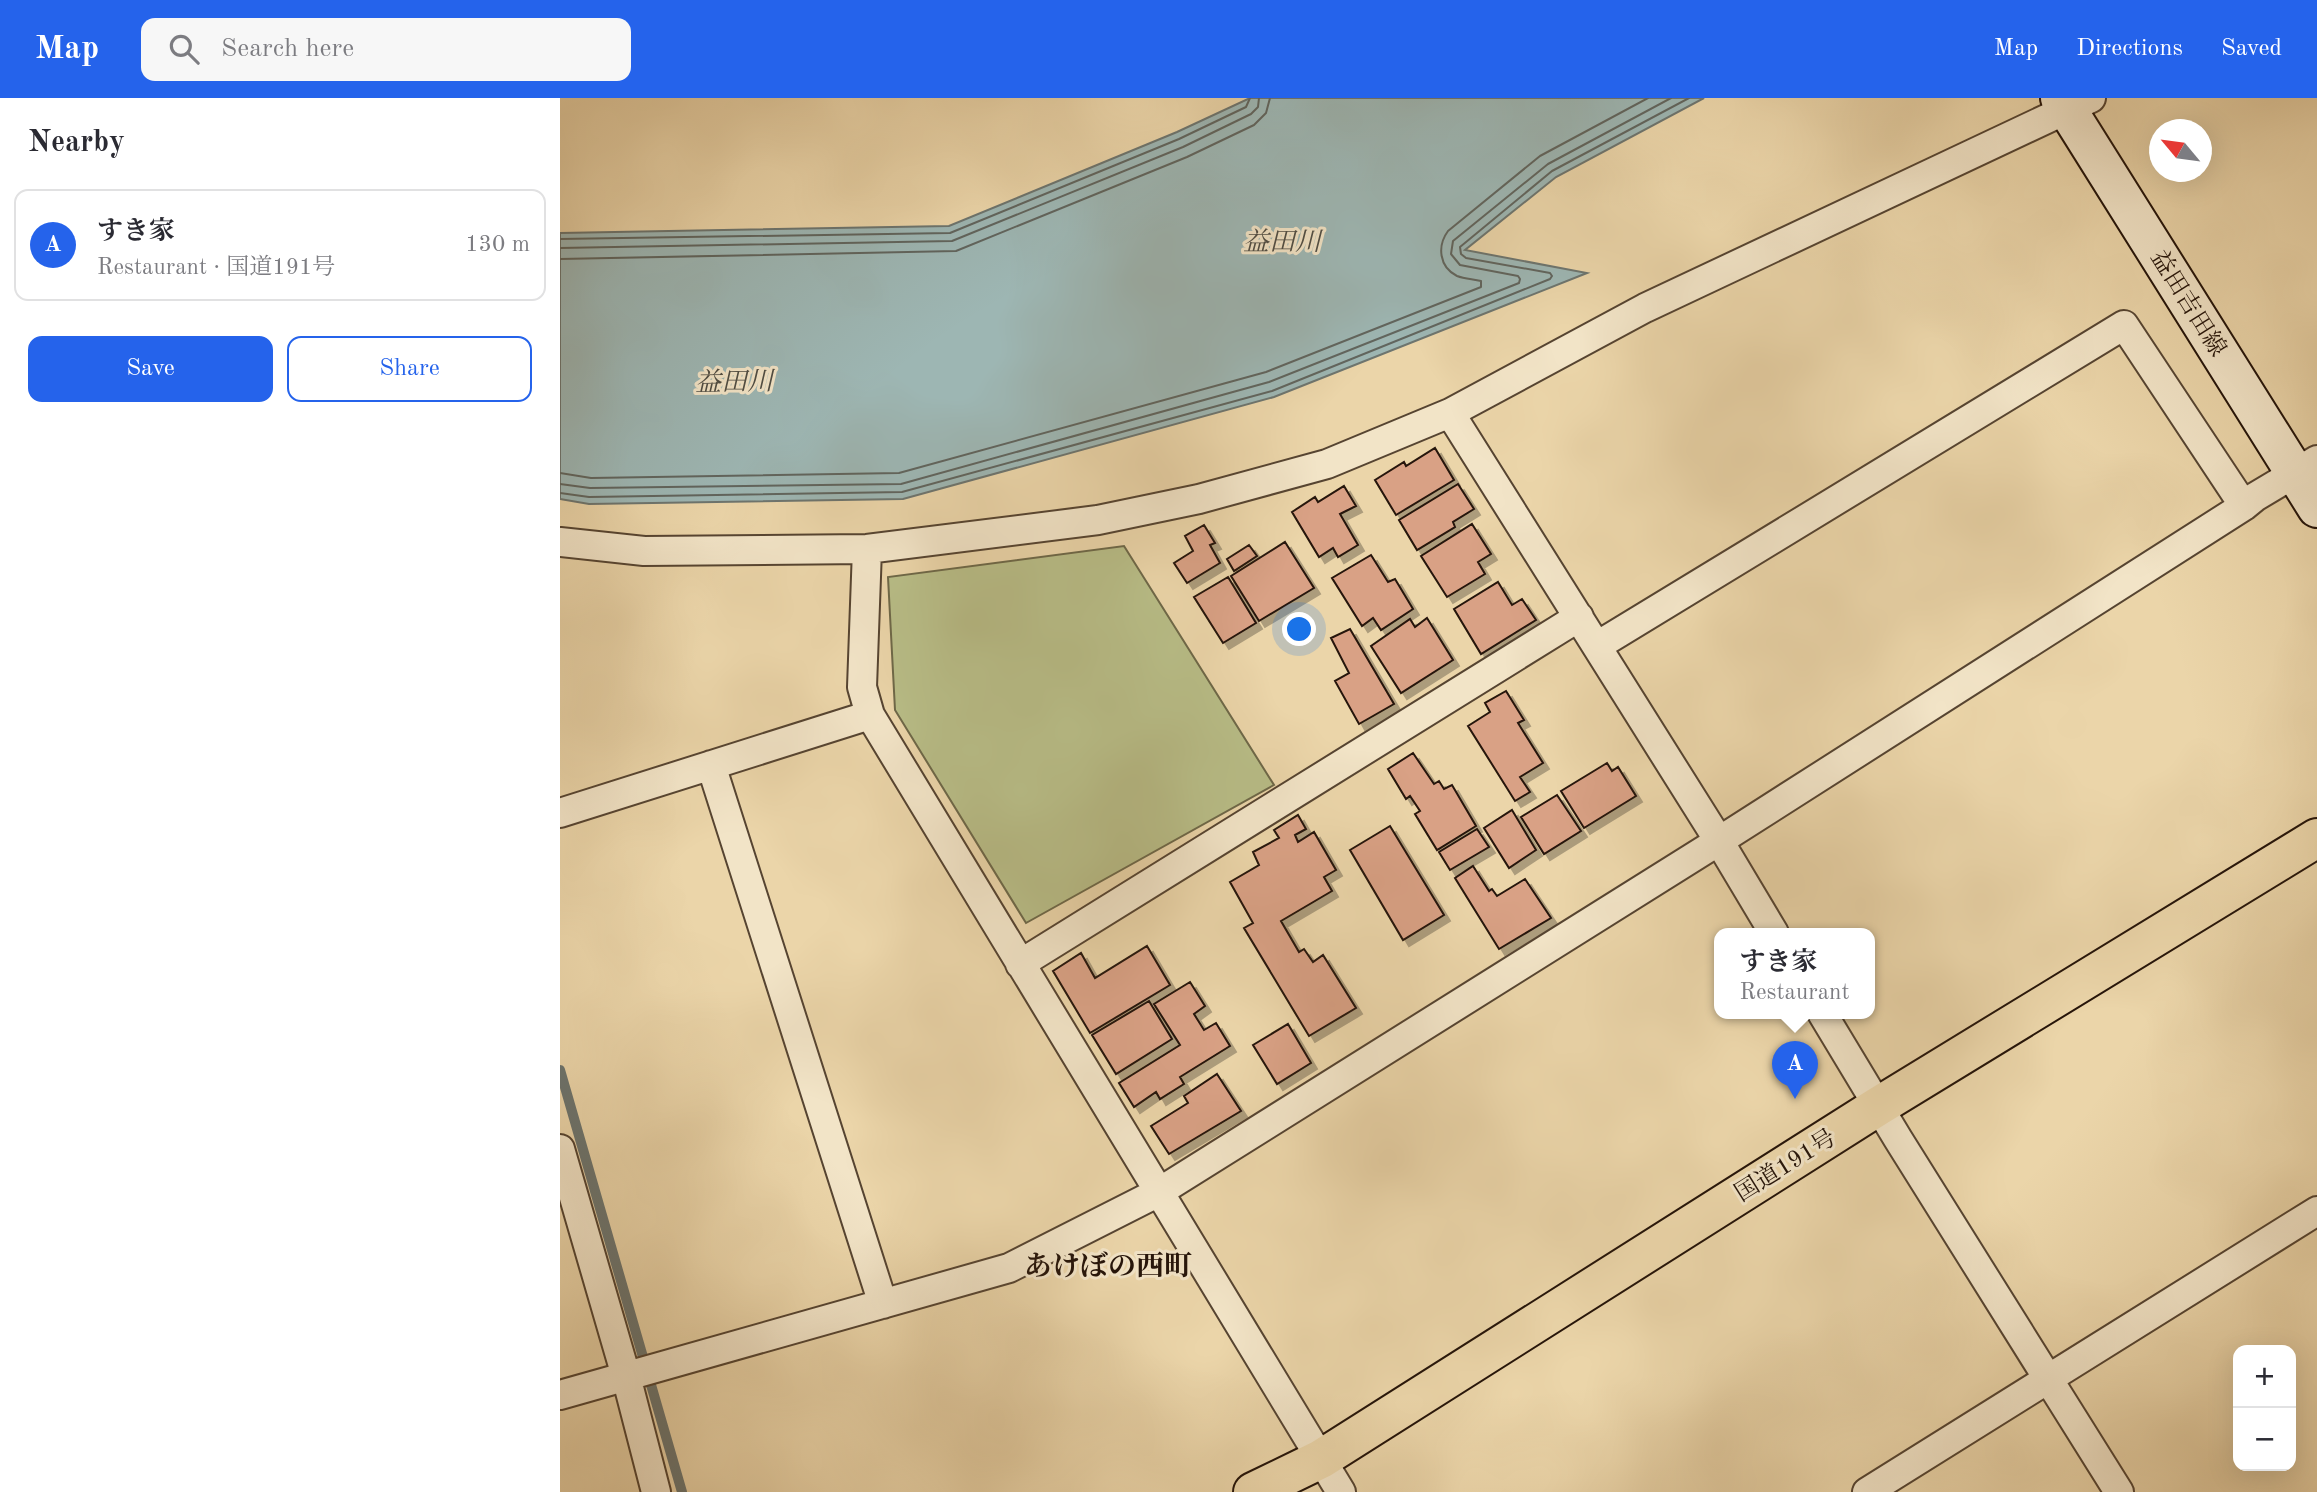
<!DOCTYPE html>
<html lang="en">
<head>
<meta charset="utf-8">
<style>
  body { margin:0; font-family:"Old Standard TT","Noto Serif JP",serif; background:#f7f7f7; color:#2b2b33 }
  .controls { position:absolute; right:21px; bottom:21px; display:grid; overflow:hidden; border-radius:14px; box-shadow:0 7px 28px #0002 }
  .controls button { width:63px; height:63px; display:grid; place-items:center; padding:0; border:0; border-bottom:2px solid #e1e1e2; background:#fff; color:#2b2b33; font:35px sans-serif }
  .compass { position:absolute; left:1589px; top:21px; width:63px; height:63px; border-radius:50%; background:#fff; box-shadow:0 7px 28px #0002; rotate:299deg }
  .you { position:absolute; left:740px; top:532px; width:24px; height:24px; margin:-18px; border:5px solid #fff; border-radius:50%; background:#1a73e8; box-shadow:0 0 0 10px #1a73e833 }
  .badge { display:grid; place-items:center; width:46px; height:46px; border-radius:50%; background:#2563eb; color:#fff; font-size:23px; font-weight:700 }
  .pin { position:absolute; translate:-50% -58px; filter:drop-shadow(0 2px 4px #0008) }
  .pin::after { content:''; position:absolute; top:37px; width:24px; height:21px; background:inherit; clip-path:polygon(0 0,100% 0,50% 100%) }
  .popup { position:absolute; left:1154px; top:830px; width:161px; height:91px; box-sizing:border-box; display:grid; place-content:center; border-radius:14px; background:#fff; filter:drop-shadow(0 2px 5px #0005); font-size:23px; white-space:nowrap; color:#7c7c81 }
  .popup b { font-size:26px; color:#2b2b33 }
  .popup::after { content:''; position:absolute; left:50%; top:100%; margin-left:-14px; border:14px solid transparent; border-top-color:#fff }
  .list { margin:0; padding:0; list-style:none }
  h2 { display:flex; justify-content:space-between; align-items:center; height:91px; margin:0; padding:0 28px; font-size:30px }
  h2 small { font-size:23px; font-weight:400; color:#7c7c81 }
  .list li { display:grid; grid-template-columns:46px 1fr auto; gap:21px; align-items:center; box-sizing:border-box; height:112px; margin:0 14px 14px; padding:0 14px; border:2px solid #e1e1e2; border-radius:14px }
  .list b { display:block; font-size:26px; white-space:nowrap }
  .list p { margin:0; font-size:23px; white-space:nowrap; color:#7c7c81 }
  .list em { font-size:23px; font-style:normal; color:#7c7c81 }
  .actions { display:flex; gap:14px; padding:21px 28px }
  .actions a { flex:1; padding:16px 0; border:2px solid #2563eb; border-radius:14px; text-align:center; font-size:24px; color:#2563eb }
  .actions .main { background:#2563eb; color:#fff }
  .icon { flex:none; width:38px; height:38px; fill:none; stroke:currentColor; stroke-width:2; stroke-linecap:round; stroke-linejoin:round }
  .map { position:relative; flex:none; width:1757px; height:1394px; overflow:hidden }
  header { display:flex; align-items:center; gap:42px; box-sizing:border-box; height:98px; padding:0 35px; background:#2563eb; color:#fff }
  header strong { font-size:33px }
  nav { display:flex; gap:38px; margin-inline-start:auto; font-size:24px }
  .search { width:490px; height:63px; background:#f7f7f7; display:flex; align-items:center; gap:18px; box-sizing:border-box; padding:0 24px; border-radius:14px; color:#7c7c81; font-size:26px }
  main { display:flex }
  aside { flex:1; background:#fff }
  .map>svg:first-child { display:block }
</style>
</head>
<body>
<header>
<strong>Map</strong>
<div class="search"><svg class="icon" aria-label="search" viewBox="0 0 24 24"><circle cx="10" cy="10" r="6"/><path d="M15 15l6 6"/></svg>Search here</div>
<nav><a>Map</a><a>Directions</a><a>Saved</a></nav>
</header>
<main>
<aside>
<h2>Nearby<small></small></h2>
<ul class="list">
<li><span class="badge">A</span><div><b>すき家</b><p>Restaurant · 国道191号</p></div><em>130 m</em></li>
</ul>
<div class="actions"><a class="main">Save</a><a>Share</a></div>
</aside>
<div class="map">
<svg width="1757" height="1394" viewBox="0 0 1757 1394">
  <defs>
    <filter id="shadow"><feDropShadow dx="6" dy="6" stdDeviation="0" flood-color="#0004"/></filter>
  </defs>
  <rect width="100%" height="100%" fill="#ebd5a9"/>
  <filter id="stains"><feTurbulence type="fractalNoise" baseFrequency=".00286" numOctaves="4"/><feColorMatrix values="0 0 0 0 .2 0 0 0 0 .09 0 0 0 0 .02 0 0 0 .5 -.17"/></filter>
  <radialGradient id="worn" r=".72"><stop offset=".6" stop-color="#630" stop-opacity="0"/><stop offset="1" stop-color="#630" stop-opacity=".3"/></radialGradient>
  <!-- green -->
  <path fill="#b8bd87" stroke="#6e6848" stroke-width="2" d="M564,448L714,687L466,825L335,612L328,479Z"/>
  <!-- water -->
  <path fill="#9db6b3" stroke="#6d756f" stroke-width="2" d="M690,0H1144L996,79L905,152L1027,175L714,299L343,401L29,406L0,401V135L389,128L617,34Z"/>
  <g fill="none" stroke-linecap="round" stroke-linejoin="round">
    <!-- shore -->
    <path stroke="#61655e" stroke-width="2" d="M0,141L390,135L619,41L686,9L690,0
      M0,150L392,143L623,49L691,16L698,9L699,0
      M0,161L396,153L627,59L694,27L706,15L710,0
      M0,375L31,380L339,375L706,274L921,189V183C913,181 905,181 897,178C879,169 877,148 888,133L980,58L1088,0
      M0,386L30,390L341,386L709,284L959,185L960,181L958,178L900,167L891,156L893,143L988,66L1111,0
      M0,395L29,399L342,394L712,293L990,181L992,178L990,175L906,160L901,156L900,149L992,73L1129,0"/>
    <!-- stream -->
    <path stroke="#6d756f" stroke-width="10" d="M0,972L122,1394"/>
  </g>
  <!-- building -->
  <path fill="#d9a185" stroke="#251409" stroke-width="2" filter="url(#shadow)" d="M875,350L894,382L836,417L815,382L844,364L846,368Z
    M898,386L914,411L893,424L895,429L857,452L839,422Z
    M784,388L796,408L780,416L798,447L778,459L773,450L759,459L732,414L755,399L758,404Z
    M912,426L931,456L918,464L925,476L887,499L861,458Z
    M644,427L655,445L650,447L660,465L627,485L614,465L633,453L625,438Z
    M725,444L754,490L699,523L671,478Z
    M689,447L697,458L674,473L667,461Z
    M811,457L828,484L835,481L853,511L821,532L813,520L802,528L772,480Z
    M668,479L696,525L663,545L634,499Z
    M938,484L952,507L962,501L976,522L921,556L894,511Z
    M867,520L893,562L841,595L811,548L850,521L855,529Z
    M790,531L834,606L799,626L775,583L789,575L771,540Z
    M946,593L964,622L958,625L983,665L960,679L970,694L955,703L908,628L930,614L925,605Z
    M853,655L874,686L879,683L884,691L892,687L916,728L877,752L855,716L860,713L850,698L846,701L828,671Z
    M1047,665L1052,673L1058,669L1076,698L1024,730L1001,693Z
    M997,697L1021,733L984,756L961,719Z
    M952,712L976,752L949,770L924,730Z
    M738,717L746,731L735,737L738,744L754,734L776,772L764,779L772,793L721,823L739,854L744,851L753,864L763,857L796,910L749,938L684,830L693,825L670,784L699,767L693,754L719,740L714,732Z
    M830,728L884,817L843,842L790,752Z
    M917,731L929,749L890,772L879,754Z
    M913,768L929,793L932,791L937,798L965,781L991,820L939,851L895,780Z
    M587,848L610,887L530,935L493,873L521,855L535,880Z
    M630,884L645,908L634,916L644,932L656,925L670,948L620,979L624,986L600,1001L596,994L574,1009L559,985L620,947L594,906Z
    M589,903L612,941L556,976L532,937Z
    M728,926L751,965L717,986L693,947Z
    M657,976L681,1013L609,1056L591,1028L628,1005L624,998Z"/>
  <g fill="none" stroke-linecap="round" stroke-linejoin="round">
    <defs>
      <path id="minor" d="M890,315L1159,743L1214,835
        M0,444L84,453L307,451L538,422L639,401L767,366L890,315L1085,210L1531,0
        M307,451L302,589L310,617L781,1394
        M1037,548L1564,227L1684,408
        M151,667L323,1206
        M0,715L310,617
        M460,866L1019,519
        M1262,915L1338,1041L1559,1394
        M0,1051L66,1278L96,1394
        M0,1297L449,1170L599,1094L1159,743L1684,408L1695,399L1757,362
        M1307,1394L1757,1113"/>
      <path id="secondary" d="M1500,0L1757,410"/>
      <path id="trunk" d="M693,1394L761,1361L1317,1009L1757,740"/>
    </defs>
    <!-- minor casing -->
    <use href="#minor" stroke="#564431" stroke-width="32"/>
    <!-- secondary casing -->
    <use href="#secondary" stroke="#251409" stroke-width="42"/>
    <!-- trunk casing -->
    <use href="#trunk" stroke="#251409" stroke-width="42"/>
    <!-- minor -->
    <use href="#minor" stroke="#f2e4c7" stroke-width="28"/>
    <!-- secondary -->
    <use href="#secondary" stroke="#f2e4c7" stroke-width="38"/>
    <!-- trunk -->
    <use href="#trunk" stroke="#ebd5a9" stroke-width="38"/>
  </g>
  <g text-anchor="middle" stroke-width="6" stroke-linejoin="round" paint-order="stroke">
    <!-- street labels -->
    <g font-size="24" fill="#251409" stroke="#f2e4c7">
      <text transform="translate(1629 205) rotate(58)" y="8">益田吉田線</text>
      <text transform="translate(1225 1067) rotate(-32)" y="8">国道191号</text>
    </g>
    <!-- water labels -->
    <g font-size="26" font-style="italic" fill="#4f4d44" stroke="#f2e4c7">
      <text x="722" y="152">益田川</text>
      <text transform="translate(174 283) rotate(-1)" y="9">益田川</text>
    </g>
    <!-- quarter labels -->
    <g font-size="28" font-weight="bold" fill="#251409" stroke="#f2e4c7">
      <text x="548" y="1177">あけぼの西町</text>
    </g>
  </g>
  <rect width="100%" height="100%" filter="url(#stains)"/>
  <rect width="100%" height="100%" fill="url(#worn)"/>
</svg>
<div class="controls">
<button>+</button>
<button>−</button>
</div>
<svg class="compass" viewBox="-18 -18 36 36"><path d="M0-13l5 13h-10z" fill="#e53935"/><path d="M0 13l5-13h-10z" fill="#7c7c81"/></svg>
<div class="you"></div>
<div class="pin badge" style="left:1235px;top:1001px">A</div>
<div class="popup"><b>すき家</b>Restaurant</div>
</div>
</main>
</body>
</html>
